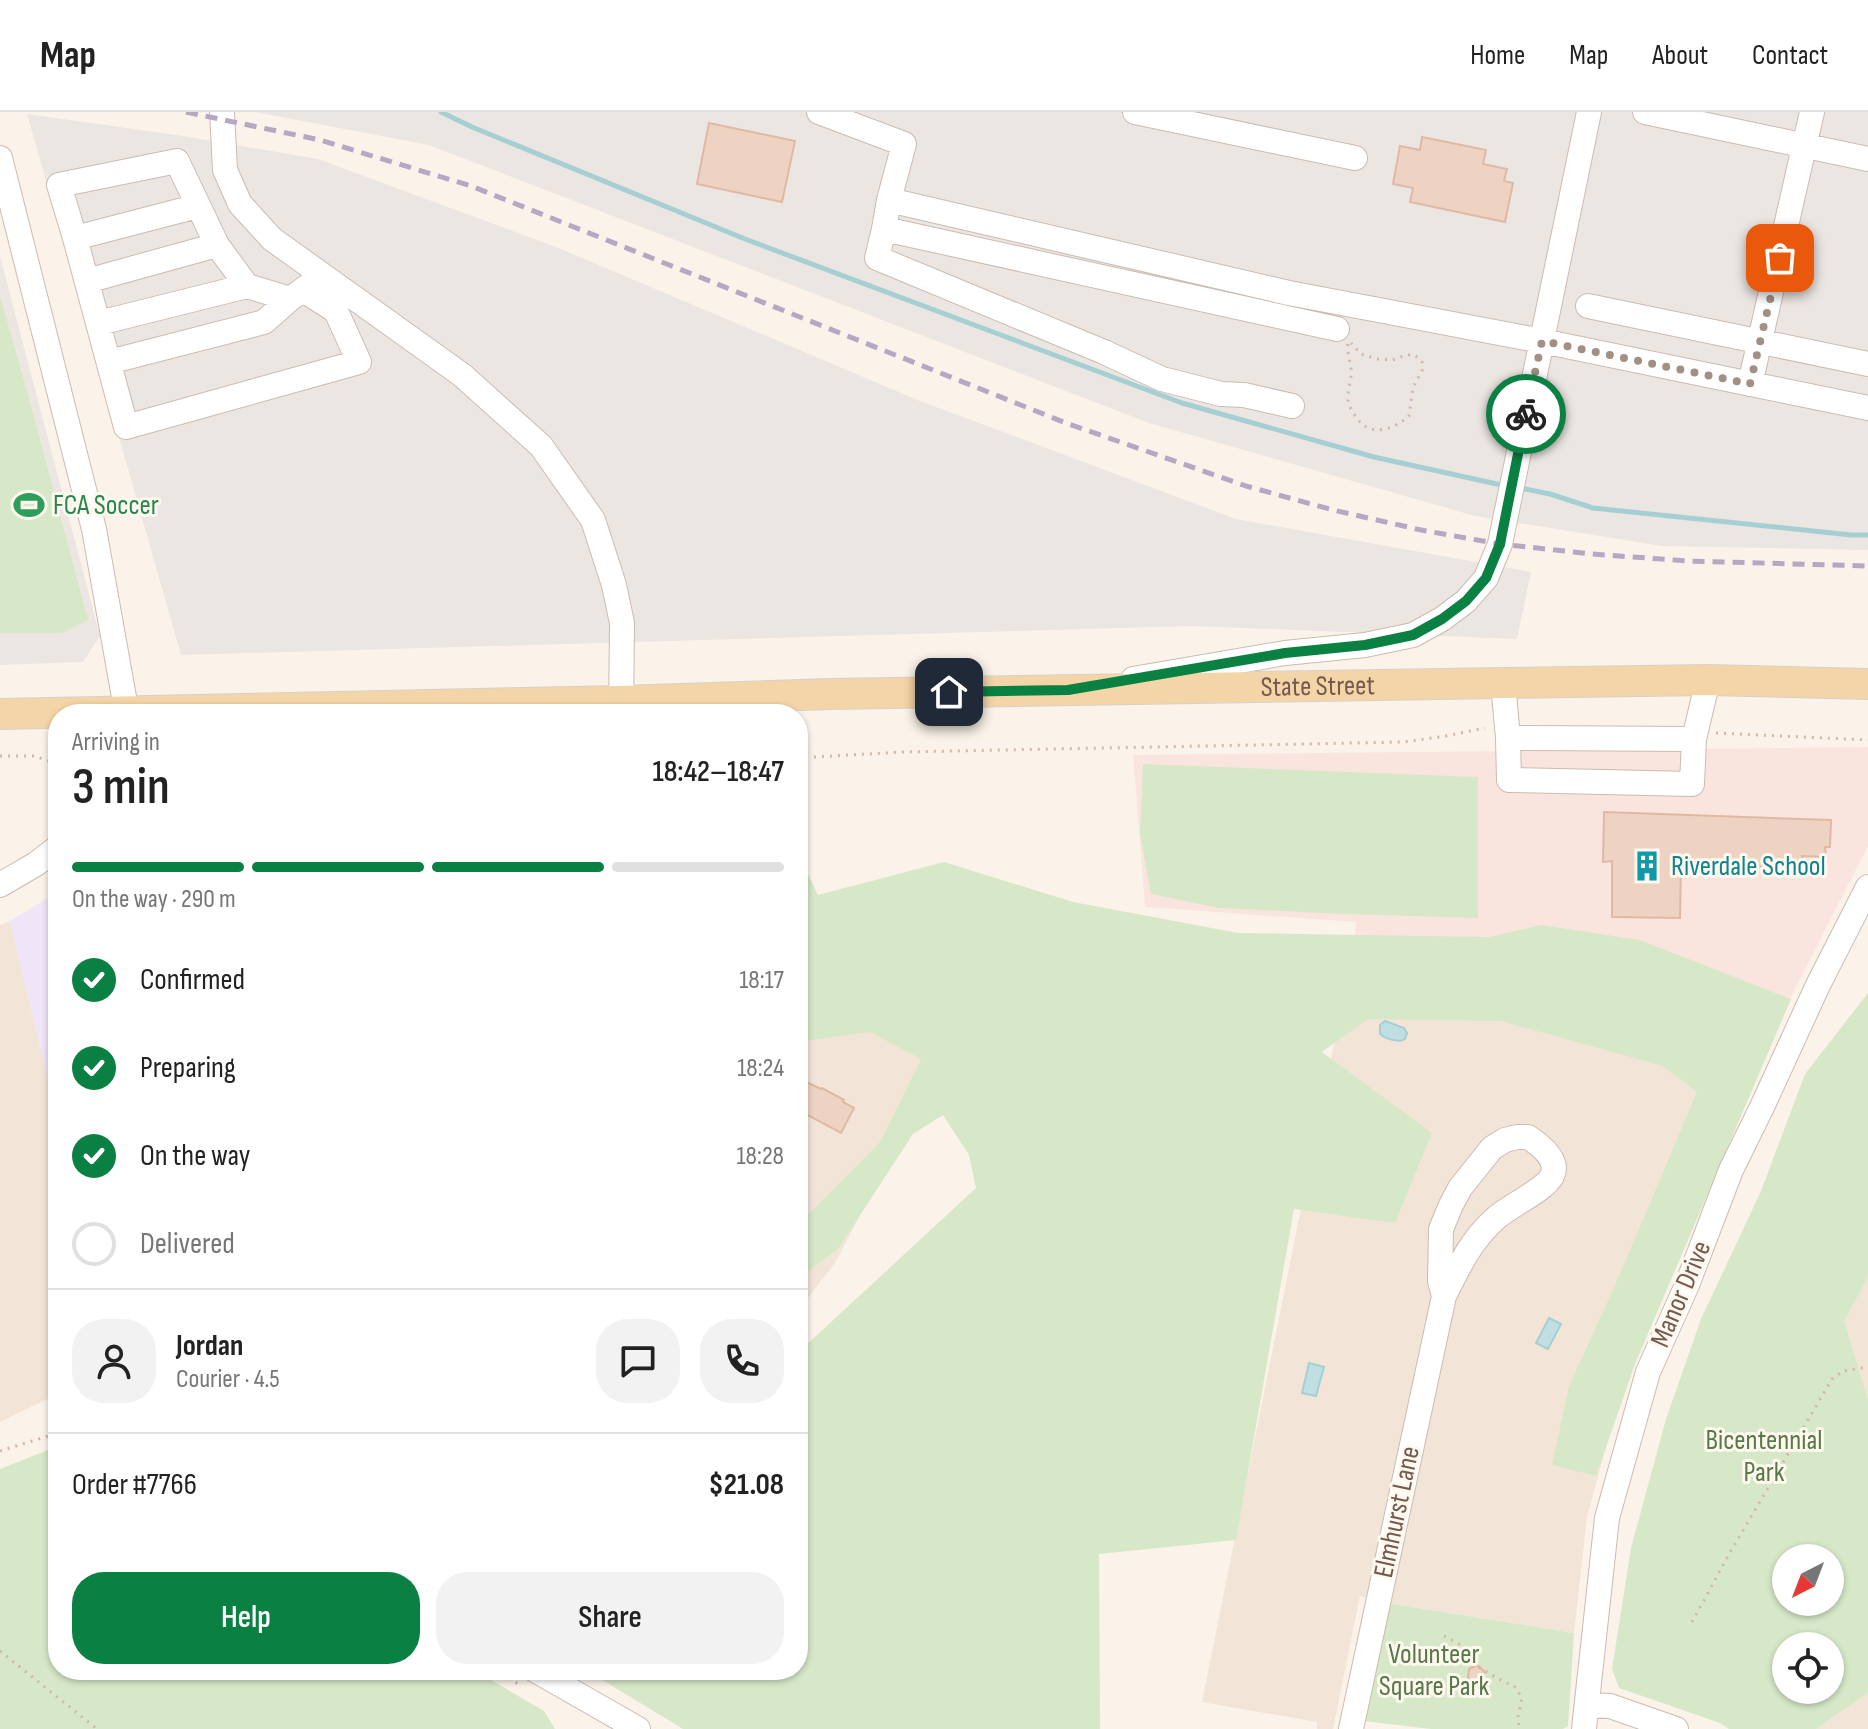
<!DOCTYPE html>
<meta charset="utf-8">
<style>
body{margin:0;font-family:"Sofia Sans Condensed",sans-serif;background:#f2f2f2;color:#222;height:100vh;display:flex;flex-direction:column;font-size:30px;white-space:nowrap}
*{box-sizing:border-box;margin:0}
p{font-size:26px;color:#767676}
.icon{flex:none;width:44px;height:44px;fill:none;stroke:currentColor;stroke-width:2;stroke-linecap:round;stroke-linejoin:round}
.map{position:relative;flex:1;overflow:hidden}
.panel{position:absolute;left:48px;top:592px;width:760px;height:976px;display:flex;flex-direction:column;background:#fff;border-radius:32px;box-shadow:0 2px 6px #0004}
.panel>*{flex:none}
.needle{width:52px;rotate:222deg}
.fabs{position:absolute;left:1772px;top:1432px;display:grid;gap:16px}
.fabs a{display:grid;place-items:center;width:72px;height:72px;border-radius:50%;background:#fff;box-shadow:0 2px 6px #0004;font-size:40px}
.pin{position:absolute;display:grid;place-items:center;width:68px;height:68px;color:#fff;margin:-34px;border-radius:16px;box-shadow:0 4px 12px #0006}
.courier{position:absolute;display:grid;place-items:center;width:80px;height:80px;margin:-40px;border:6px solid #0b8043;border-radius:50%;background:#fff;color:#222;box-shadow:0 2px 10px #0007}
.summary em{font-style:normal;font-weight:600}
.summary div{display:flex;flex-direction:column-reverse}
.summary{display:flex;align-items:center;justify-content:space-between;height:136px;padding:0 24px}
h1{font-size:52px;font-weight:600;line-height:60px}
.bar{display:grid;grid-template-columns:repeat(4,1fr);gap:12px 8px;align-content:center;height:96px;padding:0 24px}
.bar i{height:10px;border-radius:6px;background:#e0e0e0}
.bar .active{background:#0b8043}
.bar p{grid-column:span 4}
.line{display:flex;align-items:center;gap:20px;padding:0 24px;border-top:2px solid #e0e0e0}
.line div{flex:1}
.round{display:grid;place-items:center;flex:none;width:84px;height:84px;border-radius:32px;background:#f2f2f2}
ol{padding:0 24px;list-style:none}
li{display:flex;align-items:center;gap:24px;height:88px}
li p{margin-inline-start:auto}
li .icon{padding:8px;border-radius:50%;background:#0b8043;color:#fff;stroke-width:4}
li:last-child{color:#767676}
li i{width:44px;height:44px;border:4px solid #e0e0e0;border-radius:50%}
.action{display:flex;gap:16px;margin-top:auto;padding:16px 24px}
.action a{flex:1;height:92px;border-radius:32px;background:#0b8043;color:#fff;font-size:32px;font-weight:600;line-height:92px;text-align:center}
.action a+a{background:#f2f2f2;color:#222}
header{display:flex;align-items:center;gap:48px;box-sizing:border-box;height:112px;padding:0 40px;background:#fff;border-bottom:2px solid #e0e0e0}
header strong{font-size:38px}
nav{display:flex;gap:44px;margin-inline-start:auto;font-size:28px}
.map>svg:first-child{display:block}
</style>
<header>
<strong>Map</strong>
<nav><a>Home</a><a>Map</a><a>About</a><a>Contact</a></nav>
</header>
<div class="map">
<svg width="1868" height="1617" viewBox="0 0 1868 1617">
<rect width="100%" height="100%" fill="#fbf3e9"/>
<path fill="#f2e5d8" d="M10,809l48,200v273l-58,28v-497z
M922,816v170l-87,165 -37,48v-340z
M1354,832l390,145 -117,279 -40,149 -13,116 -188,-30 -26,-7 -27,133h-16v-7l-115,-20z
M1868,1041v246l-46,-148z
M1868,1581v36h-52z"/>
<path fill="#fae5de" d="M1868,635v99l-124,243 -390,-145 2,-22 -211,-15 -12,-152z"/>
<path fill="#ece6e2" d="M255,0h1613v438l-206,-4 -187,-30 -326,-93 -720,-278z
M27,2l156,22 135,23 243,90 359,152 316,118 295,53 -14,67 -324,-13 -1012,29z
M0,144l100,380 -17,26 -83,3z"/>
<path fill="#f0e5f8" d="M58,780v229l-48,-200z"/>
<path fill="#d6e8c8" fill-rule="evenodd" d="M0,184l27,95 61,229 -26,13h-62z
M1143,652l335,13v141l-133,-4 -126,-6 -68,-14 -11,-60z
M798,741l20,42 126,-33 129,40 165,31 251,4 52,-12 99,15 151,59 -156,365 -39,112 -44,-11 17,-79 47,-103 81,-191 -34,-26 -162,-45 -133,-2 -46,33 110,81 -37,90 -101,-14 -58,331 -137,14 1,175h-417l-97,-59h212v-314l5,-8 173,-160 -7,-33 -26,-40 -30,19 -75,115 -40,30v-54l82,-83 41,-83 -51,-27 -66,9 -6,5z
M1868,881v284l-24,44 24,78v294l-52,36h-87l-9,-6 -101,-35 -7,-19 19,-121 35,-129 35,-100 60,-128 44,-117zM1786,1446h44v44h-44zM1786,1534h44v44h-44z
M58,1334v224h416l70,41 11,18h-555v-260z
M1386,1491l188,30 -6,93 -5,3h-132l-67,-8z"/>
<path fill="#bfdfe3" stroke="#a6cfd4" stroke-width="2" d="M1385,909l19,7 3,5 -2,6c-6,4 -19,0 -25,-5v-9z
M1549,1206l12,6 -13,25 -12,-6z
M1309,1251l15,4 -8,29 -14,-3z"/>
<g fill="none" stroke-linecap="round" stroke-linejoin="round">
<path stroke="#a6cfd4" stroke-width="5" d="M441,0l31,15 273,112 437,164 192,54 132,29
M1520,376l30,6 43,14 258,27h17"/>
</g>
<path fill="#eed3c3" stroke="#e0b9a4" stroke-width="2" d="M709,11l86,18 -13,61 -85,-18z
M1422,25l64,13 -3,14 24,5 -3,12 9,2 -8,39 -95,-20 3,-14 -20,-4 7,-38 20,4z
M1604,700l227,8 -1,27h-5l1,10 -24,-1v5l-33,-1 -1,7 -87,-2 -1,53 -68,-1v-56l-9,1z
M798,966l23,11 1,-1 22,12 -1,2 11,6 -13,25 -43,-23z
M1477,1553l7,6v9l-9,3 -7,-5 1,-9z"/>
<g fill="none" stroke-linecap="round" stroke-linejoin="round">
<g stroke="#ccbbb0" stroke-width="26">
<path id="minor" d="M222,0l3,58 15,34 32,35 190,136 79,71 52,74 21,65 8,38 -1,91
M819,0l85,32 -15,56 -5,29 453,100
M1135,0l220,46
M1645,0l223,47
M0,46l94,371 33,185
M889,88l400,93 253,48 326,67
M884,117l-7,29 227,94 58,27 59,15 23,1 48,11
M75,126l123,-32
M87,169l130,-36
M303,178l33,21 23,51 -233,65 -51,-189 -16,-53 118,-24 40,84 30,41 43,13 32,-23
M1588,194l280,58
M99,211l148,-37
M109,250l155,-40 26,-23
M1750,272l62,-272
M1133,567l152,-26 80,-8 48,-10 29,-16 24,-18 20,-23 14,-34 89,-432
M1503,571l5,55 186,1 14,-59
M1508,626l1,42 183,4 2,-45
M0,773l36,-21 22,-17
M1517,1025h11c12,8 32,23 24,39 -7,14 -43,30 -56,42 -25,22 -37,48 -52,78l-4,-15 1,-52 10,-24 9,-17 32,-40 13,-8z
M535,1558l103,59
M1587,1593l23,1 66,23
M1351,1617l93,-433
M1584,1617l23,-211 41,-146 39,-87 44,-115 31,-63 56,-122 50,-98"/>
</g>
<g stroke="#d8d1cd" stroke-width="32">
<g id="major">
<path id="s1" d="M0,602l620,-13 210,-7 673,-11 205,-3 160,4"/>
</g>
</g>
<path stroke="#d4b6a5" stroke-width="3" stroke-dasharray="2 6" stroke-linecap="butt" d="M1348,232c-1,9 2,16 3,25 1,11 -4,21 -3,31 1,7 5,12 8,17 14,21 37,13 53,-1l4,-29 9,-16v-9l-7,-7h-9l-13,5 -16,-1 -16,-5 -10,-11
M1716,621l152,7
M0,644h34l24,8
M798,646l104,-6 502,-10 42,-6 39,-8
M0,1339l58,-18
M1692,1510l36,-66 104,-177 11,-8 25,-4
M1444,1524l15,8 14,20 24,14 18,9 7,11 -4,19 1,12
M0,1539l97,78
M495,1558l25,15"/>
<use href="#minor" stroke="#fff" stroke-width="24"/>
<use href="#major" stroke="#f4d5a7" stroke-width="30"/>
<path stroke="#b6a7c5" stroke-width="5" stroke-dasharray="12 8" stroke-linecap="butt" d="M186,0l134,28 151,46 595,237 180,63 87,24 88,20 79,14 92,10 96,7 180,5"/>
</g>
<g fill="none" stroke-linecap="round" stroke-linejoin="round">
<path stroke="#a39084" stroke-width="8" stroke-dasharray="0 14.4" d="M1526,302l16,-73 208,43 30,-126"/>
<path stroke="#0b8043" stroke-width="10" d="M949,580l119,-2 217,-37 80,-8 48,-10 29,-16 24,-18 20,-23 14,-34 26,-130"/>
</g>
<defs>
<g id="stadium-bare" transform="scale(2.4)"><path d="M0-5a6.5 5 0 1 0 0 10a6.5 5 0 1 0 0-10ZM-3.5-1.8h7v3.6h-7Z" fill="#2e9e5b" stroke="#fef8ef" stroke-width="2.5" paint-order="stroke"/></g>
<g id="building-bare" transform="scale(2.4)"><path d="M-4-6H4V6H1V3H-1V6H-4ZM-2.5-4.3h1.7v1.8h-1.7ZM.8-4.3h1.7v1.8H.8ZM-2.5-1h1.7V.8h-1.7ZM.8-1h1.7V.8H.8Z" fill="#0f9aa8" stroke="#fef8ef" stroke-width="2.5" paint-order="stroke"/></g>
</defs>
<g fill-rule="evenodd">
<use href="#stadium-bare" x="29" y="393"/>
<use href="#building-bare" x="1647" y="754"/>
</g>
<g text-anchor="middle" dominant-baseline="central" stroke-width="6" stroke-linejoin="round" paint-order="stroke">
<g font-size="28" fill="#27864d" stroke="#fef8ef" text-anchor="start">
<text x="53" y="393">FCA Soccer</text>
</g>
<g font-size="28" fill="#745a4e" stroke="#fef8ef">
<text stroke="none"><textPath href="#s1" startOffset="1318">State Street</textPath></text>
<text transform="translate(1681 1182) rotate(-67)">Manor Drive</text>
<text transform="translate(1397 1400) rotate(-78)">Elmhurst Lane</text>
</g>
<g font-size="28" fill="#0d838f" stroke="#fef8ef" text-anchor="start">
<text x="1671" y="754">Riverdale School</text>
</g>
<g font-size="28" fill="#577847" stroke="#fef8ef">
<text x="1764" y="1328">Bicentennial<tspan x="1764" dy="32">Park</tspan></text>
<text x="1434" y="1542">Volunteer<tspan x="1434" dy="32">Square Park</tspan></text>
</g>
</g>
</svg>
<div class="fabs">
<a><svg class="needle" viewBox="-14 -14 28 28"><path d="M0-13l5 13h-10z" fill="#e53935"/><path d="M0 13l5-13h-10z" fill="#767676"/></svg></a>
<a><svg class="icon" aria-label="locate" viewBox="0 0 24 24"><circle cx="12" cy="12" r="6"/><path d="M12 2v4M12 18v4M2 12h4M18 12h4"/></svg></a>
</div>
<div class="pin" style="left:1780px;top:146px;background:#ea580c"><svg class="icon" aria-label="bag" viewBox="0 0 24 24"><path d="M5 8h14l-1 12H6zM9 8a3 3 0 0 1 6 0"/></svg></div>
<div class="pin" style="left:949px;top:580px;background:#1f2937"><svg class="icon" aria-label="home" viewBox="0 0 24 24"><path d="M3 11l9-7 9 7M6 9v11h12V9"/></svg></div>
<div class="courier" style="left:1526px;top:302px"><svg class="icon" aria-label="bike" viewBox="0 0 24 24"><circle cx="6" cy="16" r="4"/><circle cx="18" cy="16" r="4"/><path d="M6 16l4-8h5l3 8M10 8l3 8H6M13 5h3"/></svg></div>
<section class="panel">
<div class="summary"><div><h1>3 min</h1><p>Arriving in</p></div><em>18:42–18:47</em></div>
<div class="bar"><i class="active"></i><i class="active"></i><i class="active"></i><i></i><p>On the way · 290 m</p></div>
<ol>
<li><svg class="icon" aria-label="check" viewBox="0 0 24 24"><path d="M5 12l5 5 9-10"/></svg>Confirmed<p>18:17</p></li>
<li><svg class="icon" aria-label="check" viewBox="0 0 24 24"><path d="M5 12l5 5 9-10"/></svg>Preparing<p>18:24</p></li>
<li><svg class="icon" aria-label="check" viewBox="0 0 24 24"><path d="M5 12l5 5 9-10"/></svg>On the way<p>18:28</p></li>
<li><i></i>Delivered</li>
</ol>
<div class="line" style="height:144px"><a class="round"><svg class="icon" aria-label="person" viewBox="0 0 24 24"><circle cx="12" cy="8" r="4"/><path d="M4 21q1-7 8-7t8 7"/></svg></a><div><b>Jordan</b><p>Courier · 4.5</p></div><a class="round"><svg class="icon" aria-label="chat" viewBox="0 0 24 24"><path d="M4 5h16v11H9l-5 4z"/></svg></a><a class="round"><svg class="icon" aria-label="phone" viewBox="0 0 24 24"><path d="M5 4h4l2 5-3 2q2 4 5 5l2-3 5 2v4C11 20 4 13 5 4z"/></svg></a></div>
<div class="line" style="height:104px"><div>Order #7766</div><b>$21.08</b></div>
<div class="action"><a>Help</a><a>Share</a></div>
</section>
</div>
